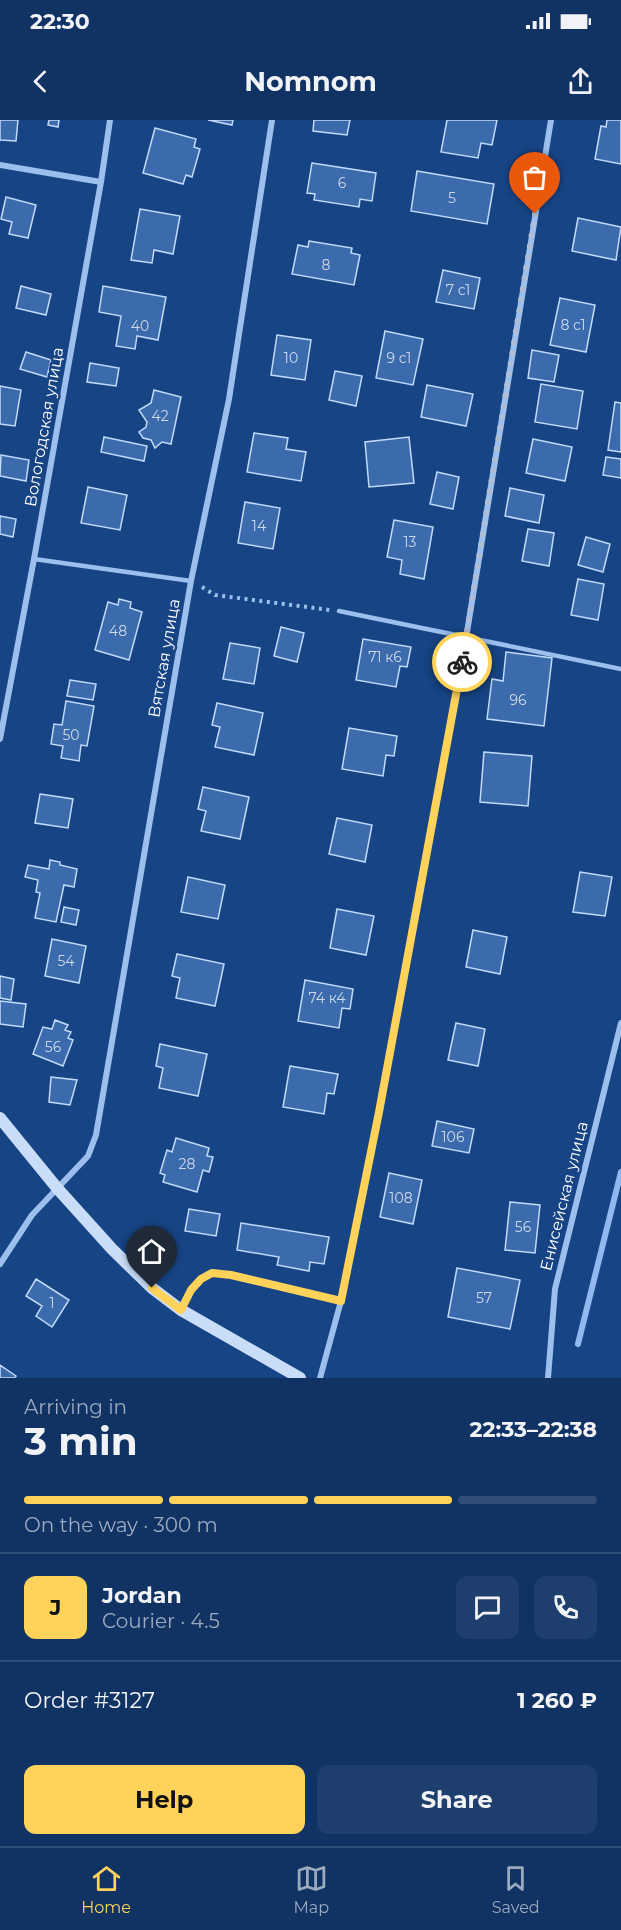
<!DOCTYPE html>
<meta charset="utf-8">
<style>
body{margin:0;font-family:Montserrat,sans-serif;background:#1e3f6d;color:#f1f3f6;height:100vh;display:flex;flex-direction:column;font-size:22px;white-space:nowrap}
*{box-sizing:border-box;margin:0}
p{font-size:20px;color:#9caabf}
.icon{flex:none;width:33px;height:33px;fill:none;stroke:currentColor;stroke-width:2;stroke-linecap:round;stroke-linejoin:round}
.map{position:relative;height:1258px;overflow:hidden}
.panel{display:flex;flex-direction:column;background:#113364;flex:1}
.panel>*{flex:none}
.pin{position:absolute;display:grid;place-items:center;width:51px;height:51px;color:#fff;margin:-62px -26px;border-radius:50% 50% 50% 0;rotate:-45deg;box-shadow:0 0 6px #0007}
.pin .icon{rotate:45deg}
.courier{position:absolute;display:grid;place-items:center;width:60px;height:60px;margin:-30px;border:4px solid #ffd359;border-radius:50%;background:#fff;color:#222;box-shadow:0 2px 8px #0007}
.summary em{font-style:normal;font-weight:700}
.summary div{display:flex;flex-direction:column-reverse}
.summary{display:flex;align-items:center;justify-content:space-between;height:102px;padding:0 24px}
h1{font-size:39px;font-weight:700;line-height:45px}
.bar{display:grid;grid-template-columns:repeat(4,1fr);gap:9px 6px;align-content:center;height:72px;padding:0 24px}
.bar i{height:8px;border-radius:4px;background:#304e78}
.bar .current{background:#ffd359}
.bar p{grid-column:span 4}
.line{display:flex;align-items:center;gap:15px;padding:0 24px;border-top:2px solid #304e78}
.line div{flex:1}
.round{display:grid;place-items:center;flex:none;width:63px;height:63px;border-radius:12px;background:#1e3f6d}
.action{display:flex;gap:12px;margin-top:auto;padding:12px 24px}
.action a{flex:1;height:69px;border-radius:12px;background:#ffd359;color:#111;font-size:24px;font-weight:700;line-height:69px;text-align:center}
.action a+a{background:#1e3f6d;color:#f1f3f6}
.status{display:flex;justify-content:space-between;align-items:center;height:42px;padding:0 30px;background:#113364;direction:ltr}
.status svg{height:16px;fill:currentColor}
header{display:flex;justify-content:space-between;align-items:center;height:78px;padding:0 24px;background:#113364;font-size:27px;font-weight:700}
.tabs{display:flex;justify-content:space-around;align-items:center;height:84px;border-top:2px solid #304e78;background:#113364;font-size:16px;color:#9caabf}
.tabs a{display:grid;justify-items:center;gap:3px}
.tabs .current{color:#ffd359}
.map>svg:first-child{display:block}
</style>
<div class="status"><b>22:30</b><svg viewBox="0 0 49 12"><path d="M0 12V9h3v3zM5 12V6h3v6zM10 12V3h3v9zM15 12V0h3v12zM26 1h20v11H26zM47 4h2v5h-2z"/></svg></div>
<header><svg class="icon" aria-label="back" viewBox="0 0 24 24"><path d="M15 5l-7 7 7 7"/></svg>Nomnom<svg class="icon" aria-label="share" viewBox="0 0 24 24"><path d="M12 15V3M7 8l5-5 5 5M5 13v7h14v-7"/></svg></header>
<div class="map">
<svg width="621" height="1258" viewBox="0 0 621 1258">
<rect width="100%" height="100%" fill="#174485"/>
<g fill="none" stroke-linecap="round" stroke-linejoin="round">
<path stroke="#8fb9f0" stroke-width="6" d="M578,1224l43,-172"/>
</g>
<path fill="#3b6bad" stroke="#c2dafa" stroke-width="1.5" d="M0,0h18l-2,21 -16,-1z
M49,0h10l-1,7 -10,-2z
M208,0h25l-1,5z
M314,0h36l-3,15 -34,-4z
M447,0h50l-5,25 -11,-2 -3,15 -37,-6z
M607,0h14v44l-26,-5 6,-33 5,1z
M155,8l41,11 -2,8 6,2 -8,28 -6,-2 -3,9 -40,-11z
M312,43l64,10 -4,28 -12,-2 -1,8 -45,-7 1,-6 -8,-1z
M417,51l77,13 -7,40 -76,-13z
M6,77l30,8 -8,33 -19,-4 3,-12 -11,-3z
M140,89l40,7 -7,38 -19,-4 -2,13 -21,-3z
M578,98l43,9 -5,33 -44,-9z
M309,121l43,7 -1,5 9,2 -6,30 -62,-11 6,-29 10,2z
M443,150l37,8 -6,31 -38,-7z
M21,166l30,8 -5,21 -30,-7z
M103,166l63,11 -8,43 -21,-4 -2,13 -19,-3 5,-30 -22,-4z
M560,178l35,7 -9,47 -36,-7z
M385,211l38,8 -10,46 -37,-7z
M277,215l34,5 -6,40 -34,-5z
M532,230l27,5 -5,27 -26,-4z
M26,232l25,8 -4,17 -27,-8z
M90,243l29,5 -3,18 -29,-4z
M335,251l27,5 -6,30 -27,-6z
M541,264l42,7 -6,38 -42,-7z
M427,265l46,9 -7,32 -45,-9z
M0,266l21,4 -6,36 -15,-2z
M154,270l27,7 -10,47 -9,-2 -7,6 -4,-8 -8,-2 -4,-6 7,-5 1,-5 -8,-12 12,-7z
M615,282l6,1v49l-13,-2z
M254,313l34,5 -2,11 20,3 -5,29 -54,-9z
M104,317l43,9 -3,15 -43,-9z
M409,317l5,46 -45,4 -4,-45z
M533,319l39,8 -7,34 -39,-8z
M1,335l28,5 -3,21 -26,-5z
M606,337l15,2v19l-18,-3z
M437,352l22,5 -6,32 -23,-5z
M88,367l39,8 -7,35 -39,-7z
M510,368l34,7 -5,28 -34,-7z
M245,382l35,6 -7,41 -35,-6z
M0,396l16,3 -3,18 -13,-3z
M394,400l39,7 -9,52 -24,-5 2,-14 -15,-3z
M528,409l26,4 -5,33 -27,-5z
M586,417l24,7 -7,28 -25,-7z
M578,459l26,5 -6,36 -27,-5z
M119,479l12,3 -1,6 12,4 -13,48 -34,-10 13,-48 10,3z
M281,507l23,6 -7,29 -23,-6z
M363,519l48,8 -4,20 -7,-1 -4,21 -40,-7z
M230,523l30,5 -6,36 -31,-5z
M506,532l46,6 -8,68 -57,-7 5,-40 11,2z
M70,560l26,4 -3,16 -26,-4z
M66,581l28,5 -7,40 -6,-1 -2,16 -18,-3 2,-12 -12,-2 3,-20 8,1z
M217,583l46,10 -9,42 -39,-8 5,-20 -8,-2z
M349,608l48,8 -3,20 -8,-1 -3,21 -41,-7z
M484,632l48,4 -4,50 -48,-4z
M203,667l46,10 -9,42 -39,-8 5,-20 -8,-2z
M40,674l33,5 -5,29 -33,-5z
M337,698l35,7 -7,37 -36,-8z
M50,740l10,2v3l17,4 -3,18 -10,-2 -8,37 -21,-4 5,-25 -4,-1 2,-12 -13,-3 3,-12 21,4z
M580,752l32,5 -7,39 -32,-4z
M188,757l37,8 -7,34 -37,-7z
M64,787l15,3 -3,15 -15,-3z
M337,789l37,7 -8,39 -36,-7z
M473,810l34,7 -7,37 -34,-7z
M52,819l34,7 -7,37 -34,-7z
M177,834l47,10 -9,42 -39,-8 4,-20 -8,-2z
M0,856l14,3 -3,21 -11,-2z
M305,860l48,9 -3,20 -8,-1 -3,20 -41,-7z
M0,881l26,3 -3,23 -23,-3z
M55,900l13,5 -3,5 6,2 -3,6 5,2 -10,26 -30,-12 10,-27 9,2z
M456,903l29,6 -7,37 -30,-6z
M160,924l47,10 -9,42 -39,-8 4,-20 -7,-2z
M290,946l48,8 -4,20 -7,-1 -3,21 -41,-7z
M51,957l26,3 -7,25 -21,-3z
M437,1001l37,8 -5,24 -37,-7z
M176,1018l33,10 -2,8 6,1 -4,15 -6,-2 -6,22 -34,-10 2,-7 -5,-2 7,-23 5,2z
M389,1053l33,7 -9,44 -33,-7z
M510,1082l30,3 -5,48 -30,-3z
M189,1089l31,5 -4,22 -31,-5z
M241,1103l88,14 -5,27 -14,-2 -1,9 -32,-6 2,-8 -42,-7z
M457,1148l63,12 -10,49 -62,-12z
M36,1159l33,21 -17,27 -16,-11 6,-10 -16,-10z
M0,1245l16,11 -2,2h-14z"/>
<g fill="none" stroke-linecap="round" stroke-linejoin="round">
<path stroke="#9cbfed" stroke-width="4" stroke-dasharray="3 4.5" stroke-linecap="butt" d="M202,467l13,8 115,15"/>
<path stroke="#9cbfed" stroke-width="4.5" d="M34,439l157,22
M339,491l282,58
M182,1188l9,-18 10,-11 11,-6 19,2 110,26"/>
<path stroke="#9cbfed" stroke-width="6" d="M0,45l101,17
M0,619l34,-180 67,-377 9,-62
M0,1144l32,-49 56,-59 8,-21 95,-554 38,-182 43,-279
M320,1258l21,-77 38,-190 87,-473 85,-518
M548,1258l7,-89 66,-266"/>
<path stroke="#c9ddf9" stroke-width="12" d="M0,998l57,70 55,61 40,39 29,22 119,68"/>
</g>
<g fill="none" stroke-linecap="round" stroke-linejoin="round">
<path stroke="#aebed4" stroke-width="6" stroke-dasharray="0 10.8" d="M462,542l73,-448"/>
<path stroke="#ffd359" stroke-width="8" d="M152,1168l29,22 10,-20 10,-11 11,-6 19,2 110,26 38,-189 83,-450"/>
</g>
<g text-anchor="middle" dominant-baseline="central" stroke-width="5" stroke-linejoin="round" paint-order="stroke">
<g font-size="14" fill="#cedaea">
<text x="342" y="63">6</text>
<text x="452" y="78">5</text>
<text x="326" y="145">8</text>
<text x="458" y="170">7 с1</text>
<text x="573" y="205">8 с1</text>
<text x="140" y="206">40</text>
<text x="291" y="238">10</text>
<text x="399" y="238">9 с1</text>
<text x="160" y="296">42</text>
<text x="259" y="406">14</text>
<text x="410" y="422">13</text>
<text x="118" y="511">48</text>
<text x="385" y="537">71 к6</text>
<text x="518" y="580">96</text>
<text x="71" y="615">50</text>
<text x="66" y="841">54</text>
<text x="327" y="878">74 к4</text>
<text x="53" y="927">56</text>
<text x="453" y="1017">106</text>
<text x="187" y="1044">28</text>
<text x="401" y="1078">108</text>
<text x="523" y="1107">56</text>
<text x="484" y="1178">57</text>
<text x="52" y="1183">1</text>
</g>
<g font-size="16" fill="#fff" stroke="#174485">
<text transform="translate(44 307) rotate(-80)">Вологодская улица</text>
<text transform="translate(164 538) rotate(-80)">Вятская улица</text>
<text transform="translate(564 1076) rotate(-76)">Енисейская улица</text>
</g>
</g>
</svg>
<div class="pin" style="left:535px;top:94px;background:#ea580c"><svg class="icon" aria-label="bag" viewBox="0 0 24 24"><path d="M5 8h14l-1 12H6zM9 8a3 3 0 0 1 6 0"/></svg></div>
<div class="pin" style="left:152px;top:1168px;background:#1f2937"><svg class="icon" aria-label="home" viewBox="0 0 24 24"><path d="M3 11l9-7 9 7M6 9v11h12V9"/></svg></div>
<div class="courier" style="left:462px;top:542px"><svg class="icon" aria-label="bike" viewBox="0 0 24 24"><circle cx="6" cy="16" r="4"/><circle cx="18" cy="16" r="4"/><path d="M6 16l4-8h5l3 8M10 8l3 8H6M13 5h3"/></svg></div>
</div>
<section class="panel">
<div class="summary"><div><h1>3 min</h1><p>Arriving in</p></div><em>22:33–22:38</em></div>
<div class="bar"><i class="current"></i><i class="current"></i><i class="current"></i><i></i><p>On the way · 300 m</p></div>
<div class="line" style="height:108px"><b class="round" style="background:#ffd359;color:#111">J</b><div><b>Jordan</b><p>Courier · 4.5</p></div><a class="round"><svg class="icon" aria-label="chat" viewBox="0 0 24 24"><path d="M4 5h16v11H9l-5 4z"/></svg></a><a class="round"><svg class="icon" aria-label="phone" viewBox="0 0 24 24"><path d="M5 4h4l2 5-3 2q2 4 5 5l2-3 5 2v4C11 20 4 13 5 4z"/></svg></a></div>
<div class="line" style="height:78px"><div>Order #3127</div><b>1 260 ₽</b></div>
<div class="action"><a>Help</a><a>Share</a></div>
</section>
<nav class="tabs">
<a class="current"><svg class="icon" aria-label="home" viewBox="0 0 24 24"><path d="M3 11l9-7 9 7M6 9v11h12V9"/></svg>Home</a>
<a><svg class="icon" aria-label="map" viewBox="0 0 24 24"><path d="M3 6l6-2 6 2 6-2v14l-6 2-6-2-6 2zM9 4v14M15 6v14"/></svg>Map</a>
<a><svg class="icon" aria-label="saved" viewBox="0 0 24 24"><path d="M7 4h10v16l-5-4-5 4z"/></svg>Saved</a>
</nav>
